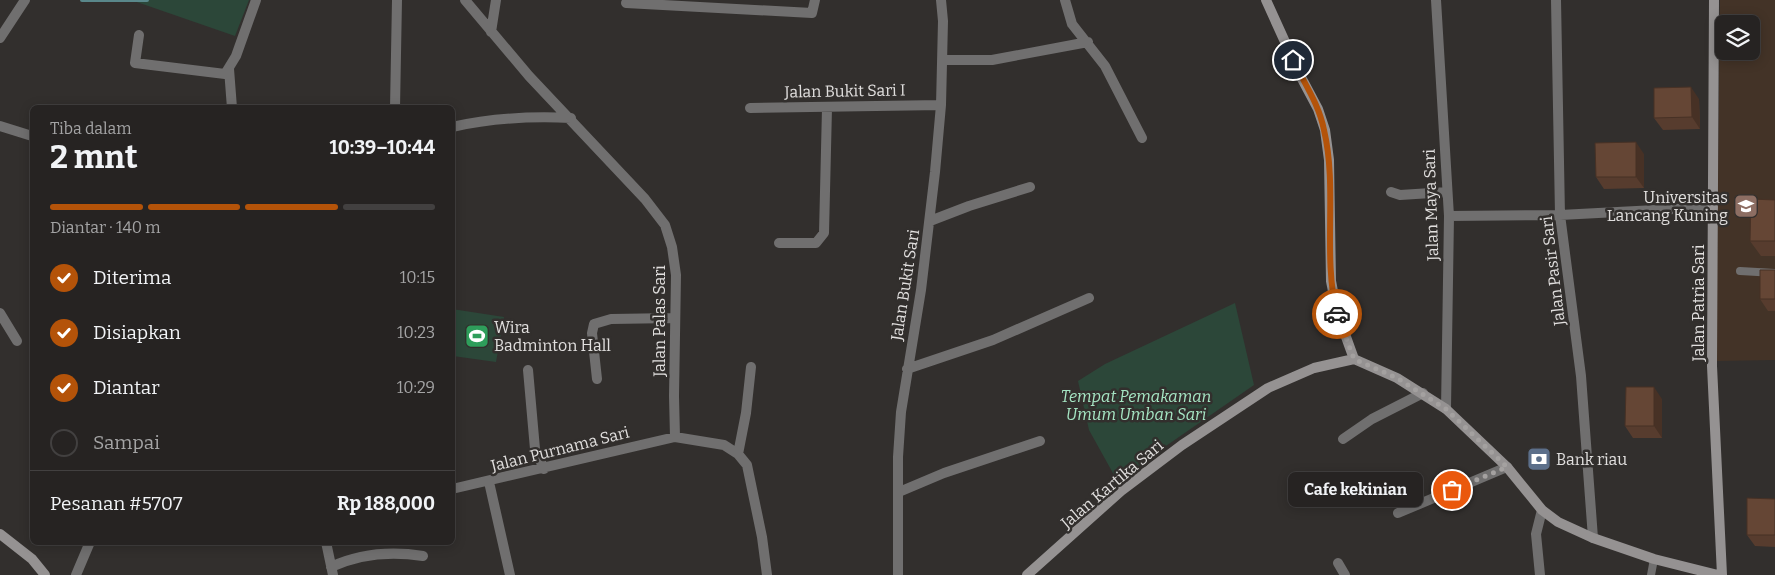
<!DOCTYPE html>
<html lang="id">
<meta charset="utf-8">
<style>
body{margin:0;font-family:Bitter,serif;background:#322f2f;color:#f1f3f6;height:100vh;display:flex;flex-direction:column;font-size:19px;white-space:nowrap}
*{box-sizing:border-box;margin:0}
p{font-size:16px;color:#a4a4a5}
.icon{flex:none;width:28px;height:28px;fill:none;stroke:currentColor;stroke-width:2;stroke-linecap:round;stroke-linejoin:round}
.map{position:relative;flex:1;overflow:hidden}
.side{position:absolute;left:30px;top:105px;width:425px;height:440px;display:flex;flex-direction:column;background:#262322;border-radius:8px;box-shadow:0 2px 12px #0003,0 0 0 1px #424040}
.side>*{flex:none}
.controls{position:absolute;left:1715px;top:15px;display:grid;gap:10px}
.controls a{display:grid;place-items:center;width:45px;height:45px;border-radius:8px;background:#262322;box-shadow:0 2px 12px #0003,0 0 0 1px #424040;font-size:25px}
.pin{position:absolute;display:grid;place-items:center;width:42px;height:42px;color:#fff;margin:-21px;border:2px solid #fff;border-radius:50%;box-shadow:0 1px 5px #0007}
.courier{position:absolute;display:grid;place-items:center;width:50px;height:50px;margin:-25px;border:4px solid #b45309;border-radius:50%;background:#fff;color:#222;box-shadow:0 1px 6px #0007}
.bubble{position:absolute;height:35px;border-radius:8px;background:#262322;box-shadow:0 2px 12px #0003,0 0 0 1px #424040;font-size:16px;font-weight:700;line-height:35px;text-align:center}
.summary em{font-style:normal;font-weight:700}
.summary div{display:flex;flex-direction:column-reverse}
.summary{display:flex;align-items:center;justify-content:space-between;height:85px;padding:0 20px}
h1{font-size:32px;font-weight:700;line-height:38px}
.bar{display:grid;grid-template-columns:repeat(4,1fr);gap:8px 5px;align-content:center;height:60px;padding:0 20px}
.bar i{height:6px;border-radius:4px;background:#424040}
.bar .current{background:#b45309}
.bar p{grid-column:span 4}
.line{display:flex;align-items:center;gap:12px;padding:0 20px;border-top:1px solid #424040}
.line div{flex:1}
ol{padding:0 20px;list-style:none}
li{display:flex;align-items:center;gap:15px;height:55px}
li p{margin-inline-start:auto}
li .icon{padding:5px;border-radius:50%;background:#b45309;color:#fff;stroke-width:4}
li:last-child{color:#a4a4a5}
li i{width:28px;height:28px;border:2px solid #424040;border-radius:50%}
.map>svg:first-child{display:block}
</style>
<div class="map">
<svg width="1775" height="575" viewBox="0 0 1775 575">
<rect width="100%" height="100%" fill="#322f2d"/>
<path fill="#433327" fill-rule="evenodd" d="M1720,0h55v360l-59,1zM1724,24h27v27h-27z"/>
<path fill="#2c4739" d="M131,0h118l-14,36z
M1235,303l19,82 -91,63 -44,36 -30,-54 -11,-49 27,-17z
M452,309l52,8 -8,45 -43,-6z"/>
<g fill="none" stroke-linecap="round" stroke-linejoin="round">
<path stroke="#59878a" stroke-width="4" d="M82,0h65"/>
<path stroke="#706f6f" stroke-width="8" d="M1740,271l35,2
M1651,575l3,-16"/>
<path stroke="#706f6f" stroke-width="10" d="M465,0l64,76 116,123 20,26 7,22 4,28 -2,121 1,41
M1065,0l7,24 33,42 37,72
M1436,0l13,216 -3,193
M1556,0l4,215 21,161 12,162
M626,3l186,10 3,-13
M491,32l5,-32
M139,35l-4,28 90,11 11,-18 20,-56
M0,38l25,-38
M942,60h50l96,-18
M229,69l3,39
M395,108l2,-108
M750,108l191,-3
M0,126l32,10
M452,127c40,-9 78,-11 119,-9
M1391,192l9,3 47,-3
M1449,216l111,-1 153,-8
M930,221l39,-15 61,-19
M779,243h37l8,-10 3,-125
M0,313l17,28
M907,369l86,-29 96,-42
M528,370l7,79 9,20
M597,379l-5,-46 2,-9 17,-5 63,-1
M1343,439l29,-20 51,-26
M738,454l8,-41 5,-46
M489,482l21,93
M452,489l223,-52 49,8 14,9 9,11 15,72 5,38
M899,492l45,-19 96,-32
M1398,513l109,-46
M326,542l7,33
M1338,563l7,12
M331,567c30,-14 60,-16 92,-11
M76,575l14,-33
M898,575v-118l3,-45 20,-122 14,-118 6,-67 2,-84 -2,-21
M1540,575l-4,-41 6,-24"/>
<path stroke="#959292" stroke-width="10" d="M1266,0l35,77 17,32 7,21 4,30 2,121 6,31 17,47 43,19 49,31 61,58 35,43 16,12 35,16 61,21 64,16
M1714,0l-2,366 10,209
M0,534l32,25 13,16
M1027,575l94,-84 61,-46 86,-57 46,-20 40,-9"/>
</g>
<path fill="#573c2e" d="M1699,99l1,30 -37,1 -9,-12z
M1644,154v34l-40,1 -8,-12z
M1775,200v56h-14l-11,-15z
M1775,270v41h-7l-8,-12z
M1662,399v39h-29l-8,-12z
M1775,499v48l-20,-1 -8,-11z"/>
<path fill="#473125" d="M1691,87l8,12 1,30 -8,-12z
M1636,142l8,12v34l-8,-11z
M1654,387l8,12v39l-8,-12z"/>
<path fill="#654635" stroke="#473125" d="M1691,87l1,30 -38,1v-30z
M1636,142v35h-40l-1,-34z
M1751,199l24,1v41h-25z
M1760,270h15v29h-15z
M1626,387h28v39h-29z
M1747,498l28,1v36h-28z"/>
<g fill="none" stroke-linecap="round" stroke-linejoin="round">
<path stroke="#a4a1a0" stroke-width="5" stroke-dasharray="0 9" d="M1337,314l17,45 43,19 49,31 61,58 -55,23"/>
<path stroke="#b45309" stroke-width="6" d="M1293,60c11,23 26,44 31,70 14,60 -2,124 13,184"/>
</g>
<defs>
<g id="university-square" transform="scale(1.25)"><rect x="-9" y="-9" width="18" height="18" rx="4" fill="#8d6e63" stroke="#322f2d"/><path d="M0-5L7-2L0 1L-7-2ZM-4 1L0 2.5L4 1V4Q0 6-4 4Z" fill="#fff"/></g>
<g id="stadium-square" transform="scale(1.25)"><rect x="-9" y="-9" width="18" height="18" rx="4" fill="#2e9e5b" stroke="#322f2d"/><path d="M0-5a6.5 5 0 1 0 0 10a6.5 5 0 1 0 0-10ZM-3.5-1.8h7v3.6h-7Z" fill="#fff"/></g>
<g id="bank-square" transform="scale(1.25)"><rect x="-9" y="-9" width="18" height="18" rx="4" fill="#5c6f8a" stroke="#322f2d"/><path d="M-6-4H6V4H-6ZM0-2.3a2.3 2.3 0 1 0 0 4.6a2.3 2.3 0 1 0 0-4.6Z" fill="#fff"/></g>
</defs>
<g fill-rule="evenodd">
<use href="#university-square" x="1746" y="206"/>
<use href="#stadium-square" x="477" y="336"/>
<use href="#bank-square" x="1539" y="459"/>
</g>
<g text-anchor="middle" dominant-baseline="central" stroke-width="5" stroke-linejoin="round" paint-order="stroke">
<g font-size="16" fill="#e1dfde" stroke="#322f2d">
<text transform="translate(845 91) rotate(-1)">Jalan Bukit Sari I</text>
<text transform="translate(1431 205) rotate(-92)">Jalan Maya Sari</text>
<text transform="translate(1553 271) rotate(-97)">Jalan Pasir Sari</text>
<text transform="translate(905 285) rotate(-81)">Jalan Bukit Sari</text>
<text transform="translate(1698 303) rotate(-90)">Jalan Patria Sari</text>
<text transform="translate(659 321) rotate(-90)">Jalan Palas Sari</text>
<text transform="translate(560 449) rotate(-14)">Jalan Purnama Sari</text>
<text transform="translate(1112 484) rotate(-40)">Jalan Kartika Sari</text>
</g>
<g font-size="16" fill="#e1dfde" stroke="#322f2d" text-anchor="start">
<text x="1728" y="197" text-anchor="end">Universitas<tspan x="1728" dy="18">Lancang Kuning</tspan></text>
<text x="494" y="327">Wira<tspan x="494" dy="18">Badminton Hall</tspan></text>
<text x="1556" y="459">Bank riau</text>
</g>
<g font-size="16" font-style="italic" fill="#a6e6c4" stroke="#322f2d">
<text x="1136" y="396">Tempat Pemakaman<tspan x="1136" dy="18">Umum Umban Sari</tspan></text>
</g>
</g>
</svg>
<div class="controls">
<a><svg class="icon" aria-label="layers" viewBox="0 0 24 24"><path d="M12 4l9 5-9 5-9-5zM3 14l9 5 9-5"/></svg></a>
</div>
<div class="pin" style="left:1452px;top:490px;background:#ea580c"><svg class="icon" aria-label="bag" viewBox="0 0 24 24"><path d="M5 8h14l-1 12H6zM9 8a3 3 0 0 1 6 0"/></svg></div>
<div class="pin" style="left:1293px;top:60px;background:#1f2937"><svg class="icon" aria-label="home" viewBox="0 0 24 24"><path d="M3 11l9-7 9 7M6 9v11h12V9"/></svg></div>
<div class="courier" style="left:1337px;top:314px"><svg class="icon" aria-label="car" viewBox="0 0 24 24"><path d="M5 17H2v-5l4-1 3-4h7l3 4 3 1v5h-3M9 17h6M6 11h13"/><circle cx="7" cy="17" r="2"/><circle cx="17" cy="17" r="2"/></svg></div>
<div class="bubble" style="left:1288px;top:472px;width:135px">Cafe kekinian</div>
<section class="side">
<div class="summary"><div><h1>2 mnt</h1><p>Tiba dalam</p></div><em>10:39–10:44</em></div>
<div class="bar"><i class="current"></i><i class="current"></i><i class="current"></i><i></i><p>Diantar · 140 m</p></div>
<ol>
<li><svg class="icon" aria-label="check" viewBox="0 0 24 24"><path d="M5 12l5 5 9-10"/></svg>Diterima<p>10:15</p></li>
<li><svg class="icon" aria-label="check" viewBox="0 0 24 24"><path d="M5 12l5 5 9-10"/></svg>Disiapkan<p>10:23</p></li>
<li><svg class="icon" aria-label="check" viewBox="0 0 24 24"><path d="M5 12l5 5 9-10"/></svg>Diantar<p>10:29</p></li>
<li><i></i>Sampai</li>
</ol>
<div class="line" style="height:65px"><div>Pesanan #5707</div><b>Rp 188,000</b></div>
</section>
</div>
